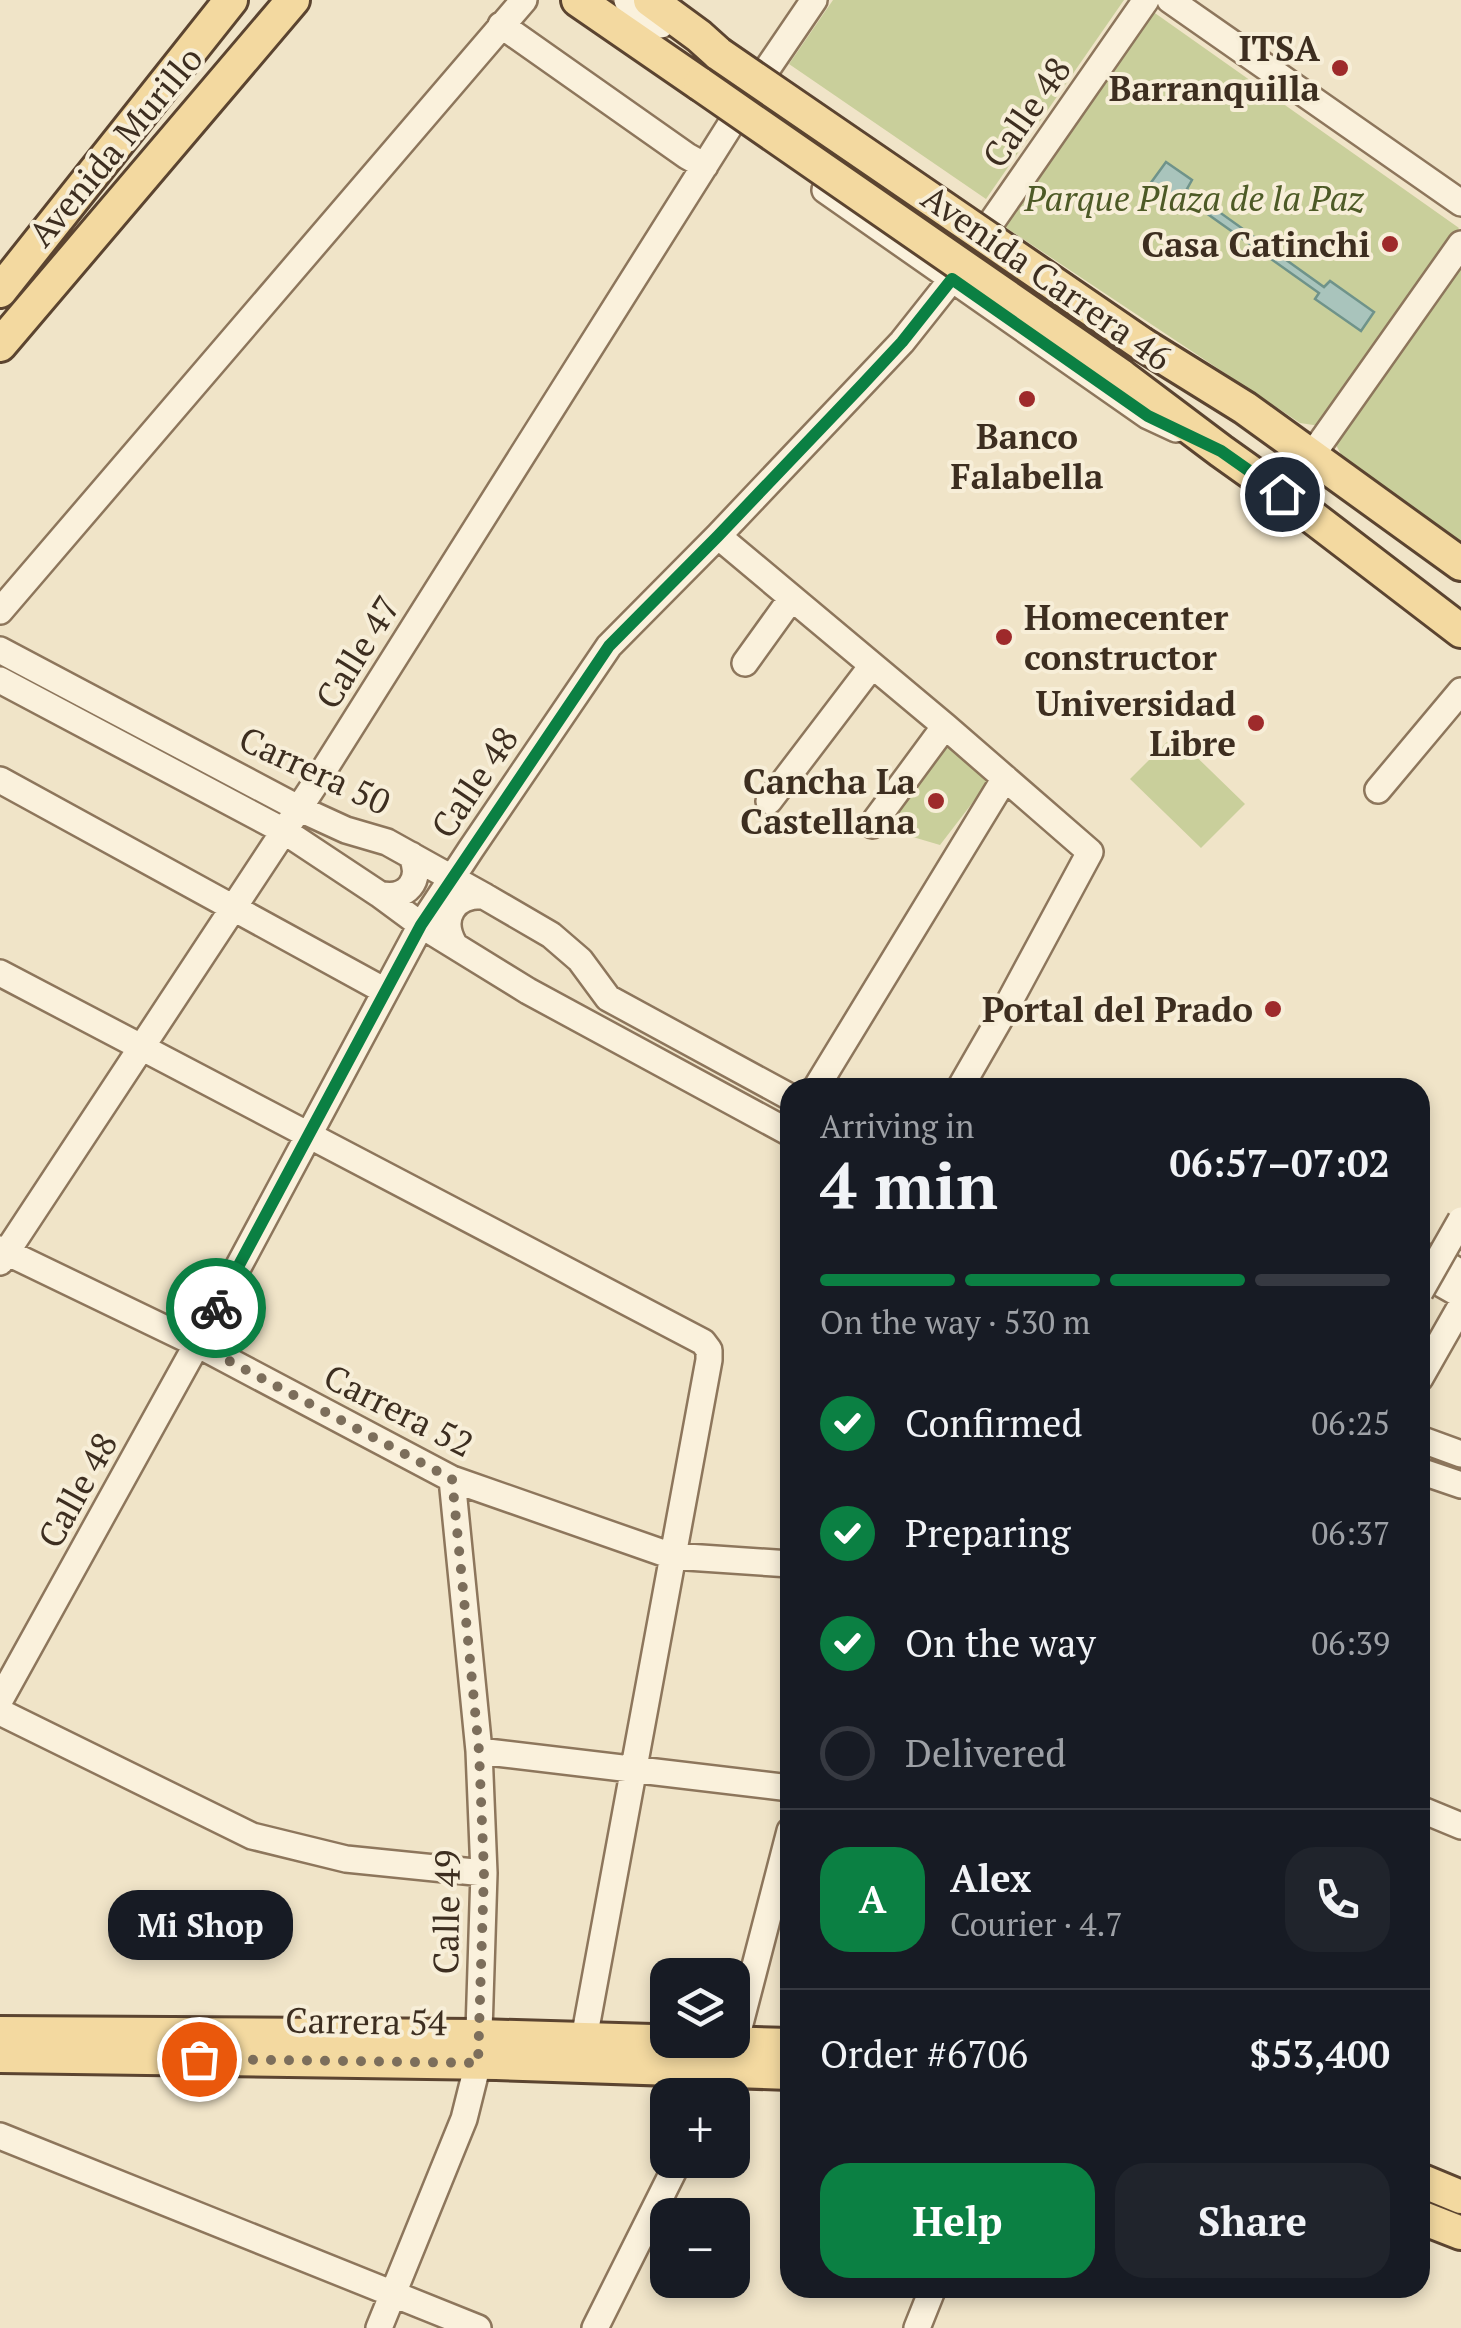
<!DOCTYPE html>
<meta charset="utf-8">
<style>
body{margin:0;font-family:"PT Serif",serif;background:#20242c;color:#f1f3f6;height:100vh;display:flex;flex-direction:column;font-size:38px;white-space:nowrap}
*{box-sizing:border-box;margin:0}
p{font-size:32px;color:#9ea1a6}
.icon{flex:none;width:55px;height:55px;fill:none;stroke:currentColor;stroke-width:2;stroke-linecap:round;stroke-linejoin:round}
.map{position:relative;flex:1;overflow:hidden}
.panel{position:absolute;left:780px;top:1078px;width:650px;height:1220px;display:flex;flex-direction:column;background:#171b24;border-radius:30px;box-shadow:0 5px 15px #0003}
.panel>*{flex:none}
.tools{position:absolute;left:650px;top:1958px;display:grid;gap:20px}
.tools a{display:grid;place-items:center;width:100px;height:100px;border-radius:20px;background:#171b24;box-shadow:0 5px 15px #0003;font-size:50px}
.pin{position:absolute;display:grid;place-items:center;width:85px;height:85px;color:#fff;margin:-42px;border:5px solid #fff;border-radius:50%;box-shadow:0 2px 10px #0007}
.courier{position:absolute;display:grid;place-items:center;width:100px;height:100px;margin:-50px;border:8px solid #0b8043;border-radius:50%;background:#fff;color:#222;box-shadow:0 2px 12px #0007}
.bubble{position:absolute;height:70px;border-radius:30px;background:#171b24;box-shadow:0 5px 15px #0003;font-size:32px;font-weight:700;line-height:70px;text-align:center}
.overview em{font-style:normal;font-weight:700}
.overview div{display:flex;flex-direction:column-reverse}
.overview{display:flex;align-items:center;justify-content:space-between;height:170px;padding:0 40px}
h1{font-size:65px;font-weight:700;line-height:75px}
.bar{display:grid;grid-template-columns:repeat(4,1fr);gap:15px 10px;align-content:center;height:120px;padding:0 40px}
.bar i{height:12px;border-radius:8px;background:#363941}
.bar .current{background:#0b8043}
.bar p{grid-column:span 4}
.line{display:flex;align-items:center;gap:25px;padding:0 40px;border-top:2px solid #363941}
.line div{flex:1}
.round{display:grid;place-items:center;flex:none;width:105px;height:105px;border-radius:30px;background:#20242c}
ol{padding:0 40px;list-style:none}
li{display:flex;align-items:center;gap:30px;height:110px}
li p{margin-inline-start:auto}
li .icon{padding:10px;border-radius:50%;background:#0b8043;color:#fff;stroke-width:4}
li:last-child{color:#9ea1a6}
li i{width:55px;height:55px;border:5px solid #363941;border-radius:50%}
.action{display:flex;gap:20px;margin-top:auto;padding:20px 40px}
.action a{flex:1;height:115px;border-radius:30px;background:#0b8043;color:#fff;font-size:40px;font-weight:700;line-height:115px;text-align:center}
.action a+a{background:#20242c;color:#f1f3f6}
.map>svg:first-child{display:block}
</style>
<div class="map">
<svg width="1461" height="2328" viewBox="0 0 1461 2328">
<rect width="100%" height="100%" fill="#f0e4c8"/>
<path fill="#c9cf9b" d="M833,0h291l-138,199 -197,-135z
M1152,11l307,217 -139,198 -20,-3 -295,-196z
M1461,256v296l-115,-88 -11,-21z
M948,735l45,41 -53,69 -61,-18z
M1174,735l71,69 -44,44 -71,-69z"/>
<path fill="#a9c4bc" stroke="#6f938a" stroke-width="2.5" d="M1166,162l26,18 -5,9 137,98 6,-6 44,31 -13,19 -46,-32 4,-6 -137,-97 -5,7 -27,-19z"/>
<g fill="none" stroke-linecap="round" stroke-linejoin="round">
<g stroke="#8d765c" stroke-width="30">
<path id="minor" d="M627,0l34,25
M1170,0l291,203
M501,25l186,131 18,10
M765,72l49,-72
M825,190l323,226 28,13
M1312,455l149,-211
M718,536l227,190 145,126 -84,156 -46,80
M0,611l524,-611
M0,650l298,158 48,22 41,12 97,54 67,39 29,25 28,38 182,99
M745,663l46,-64
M0,680l284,151 95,63 42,31 107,66 262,142
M0,780l385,211
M1378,790l83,-99
M769,801l102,-134
M872,825l73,-99
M379,894c27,7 45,-14 32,-39
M454,944c-15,-26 0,-50 30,-48
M0,973l703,369 6,8v10l-125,679
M816,1088l189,-310
M0,1249l197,95 255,135 220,77 118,8
M1434,1257l27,16
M0,1262l315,-478 416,-660
M1424,1274l37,21
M1420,1378l41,-72
M1420,1439l41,15
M1420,1471l41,14
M0,1700l197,-356 224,-419 50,-76 138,-203 109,-110 184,-194 50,-63 194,-279
M0,1712l252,124 94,23 138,14
M479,1751l311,37
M1420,1809l41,17
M711,2095l24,-52 55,-212
M0,2136l478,192
M379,2328l85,-209 14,-56 6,-190 -5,-122 -27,-272
M595,2328l84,-168
M917,2328l16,-40"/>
</g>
<g stroke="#5b4430" stroke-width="38">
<path id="major" d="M578,0l122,84
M650,0l49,36 20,18
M0,291l231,-291
M1142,344l103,64 216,156
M0,345l293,-345
M1120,375l101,76 73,52 167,128
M0,2033l479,3 311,9
M0,2056l496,7 294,10
M1420,2180l41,17
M1420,2217l41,16"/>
</g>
<use href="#minor" stroke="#faf1dc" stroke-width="25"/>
<use href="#major" stroke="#f3d9a0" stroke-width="32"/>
<g stroke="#8d765c" stroke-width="30" stroke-linecap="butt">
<path id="minor-bridge" d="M1420,1292l41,-72"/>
</g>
<g stroke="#5b4430" stroke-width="38" stroke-linecap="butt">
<path id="major-bridge" d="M719,54l423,290
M700,84l420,291"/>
</g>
<use href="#minor-bridge" stroke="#faf1dc" stroke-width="25"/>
<use href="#major-bridge" stroke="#f3d9a0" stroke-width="32"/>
</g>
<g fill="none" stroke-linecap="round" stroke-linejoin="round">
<path stroke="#7c6e5b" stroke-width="10" stroke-dasharray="0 18" d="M199,2059l279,4 6,-191 -5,-121 -27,-272 -255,-135 19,-36"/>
<path stroke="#0b8043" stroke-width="12" d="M216,1308l205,-383 188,-279 109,-110 144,-151 40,-43 50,-63 196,137 73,35 61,43"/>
</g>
<g fill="#9e2a2b" stroke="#f7eed8" stroke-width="4">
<circle cx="1340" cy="68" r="10"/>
<circle cx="1390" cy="244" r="10"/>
<circle cx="1027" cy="399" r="10"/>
<circle cx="1004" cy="637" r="10"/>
<circle cx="1256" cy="723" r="10"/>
<circle cx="936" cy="801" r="10"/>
<circle cx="1273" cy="1009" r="10"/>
</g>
<g text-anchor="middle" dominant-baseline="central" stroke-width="8" stroke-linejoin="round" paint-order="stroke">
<g font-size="35" font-weight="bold" fill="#3d2e20" stroke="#f7eed8" text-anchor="end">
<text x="1320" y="48">ITSA<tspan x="1320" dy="40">Barranquilla</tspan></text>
<text x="1370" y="244">Casa Catinchi</text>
<text x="1027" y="436" text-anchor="middle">Banco<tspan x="1027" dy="40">Falabella</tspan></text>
<text x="1024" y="617" text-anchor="start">Homecenter<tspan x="1024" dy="40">constructor</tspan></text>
<text x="1236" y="703">Universidad<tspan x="1236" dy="40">Libre</tspan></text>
<text x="916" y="781">Cancha La<tspan x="916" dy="40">Castellana</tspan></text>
<text x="1253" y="1009">Portal del Prado</text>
</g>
<g font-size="35" fill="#3d2e20" stroke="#f7eed8">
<text transform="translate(1026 112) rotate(-55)">Calle 48</text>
<text transform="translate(115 146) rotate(-50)">Avenida Murillo</text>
<text transform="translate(1047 277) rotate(35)">Avenida Carrera 46</text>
<text transform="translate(357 652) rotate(-58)">Calle 47</text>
<text transform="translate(315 770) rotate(25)">Carrera 50</text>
<text transform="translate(474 782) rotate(-56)">Calle 48</text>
<text transform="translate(399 1410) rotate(27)">Carrera 52</text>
<text transform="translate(77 1490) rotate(-61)">Calle 48</text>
<text transform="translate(446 1912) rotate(-89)">Calle 49</text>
<text transform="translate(366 2021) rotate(1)">Carrera 54</text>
</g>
<g font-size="35" font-style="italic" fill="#4d5a26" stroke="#f7eed8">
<text x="1194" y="198">Parque Plaza de la Paz</text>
</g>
</g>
</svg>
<div class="tools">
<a><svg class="icon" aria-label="layers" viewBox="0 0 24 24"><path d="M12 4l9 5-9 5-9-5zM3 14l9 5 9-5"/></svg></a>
<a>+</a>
<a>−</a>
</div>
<div class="pin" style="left:199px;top:2059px;background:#ea580c"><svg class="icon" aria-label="bag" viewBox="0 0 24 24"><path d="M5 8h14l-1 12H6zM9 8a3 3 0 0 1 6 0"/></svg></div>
<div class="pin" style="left:1282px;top:494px;background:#1f2937"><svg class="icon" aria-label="home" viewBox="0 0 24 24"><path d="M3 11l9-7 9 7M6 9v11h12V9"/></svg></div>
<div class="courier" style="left:216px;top:1308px"><svg class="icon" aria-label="bike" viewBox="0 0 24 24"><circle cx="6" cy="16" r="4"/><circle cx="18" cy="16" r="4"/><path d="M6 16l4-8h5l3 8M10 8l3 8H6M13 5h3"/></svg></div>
<div class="bubble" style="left:108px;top:1890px;width:185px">Mi Shop</div>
<section class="panel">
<div class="overview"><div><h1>4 min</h1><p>Arriving in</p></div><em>06:57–07:02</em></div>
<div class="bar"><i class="current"></i><i class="current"></i><i class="current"></i><i></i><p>On the way · 530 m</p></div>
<ol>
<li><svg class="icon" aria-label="check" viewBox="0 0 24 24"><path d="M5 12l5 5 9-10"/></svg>Confirmed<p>06:25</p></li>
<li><svg class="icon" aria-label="check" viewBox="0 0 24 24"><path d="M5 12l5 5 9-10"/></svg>Preparing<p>06:37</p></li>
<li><svg class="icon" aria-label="check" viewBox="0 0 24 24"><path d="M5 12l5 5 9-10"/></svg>On the way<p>06:39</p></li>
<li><i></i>Delivered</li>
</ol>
<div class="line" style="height:180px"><b class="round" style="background:#0b8043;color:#fff">A</b><div><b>Alex</b><p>Courier · 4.7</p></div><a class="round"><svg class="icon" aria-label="phone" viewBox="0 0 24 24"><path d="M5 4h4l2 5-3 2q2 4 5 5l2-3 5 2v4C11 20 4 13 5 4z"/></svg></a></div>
<div class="line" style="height:130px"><div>Order #6706</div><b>$53,400</b></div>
<div class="action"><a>Help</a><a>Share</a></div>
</section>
</div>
